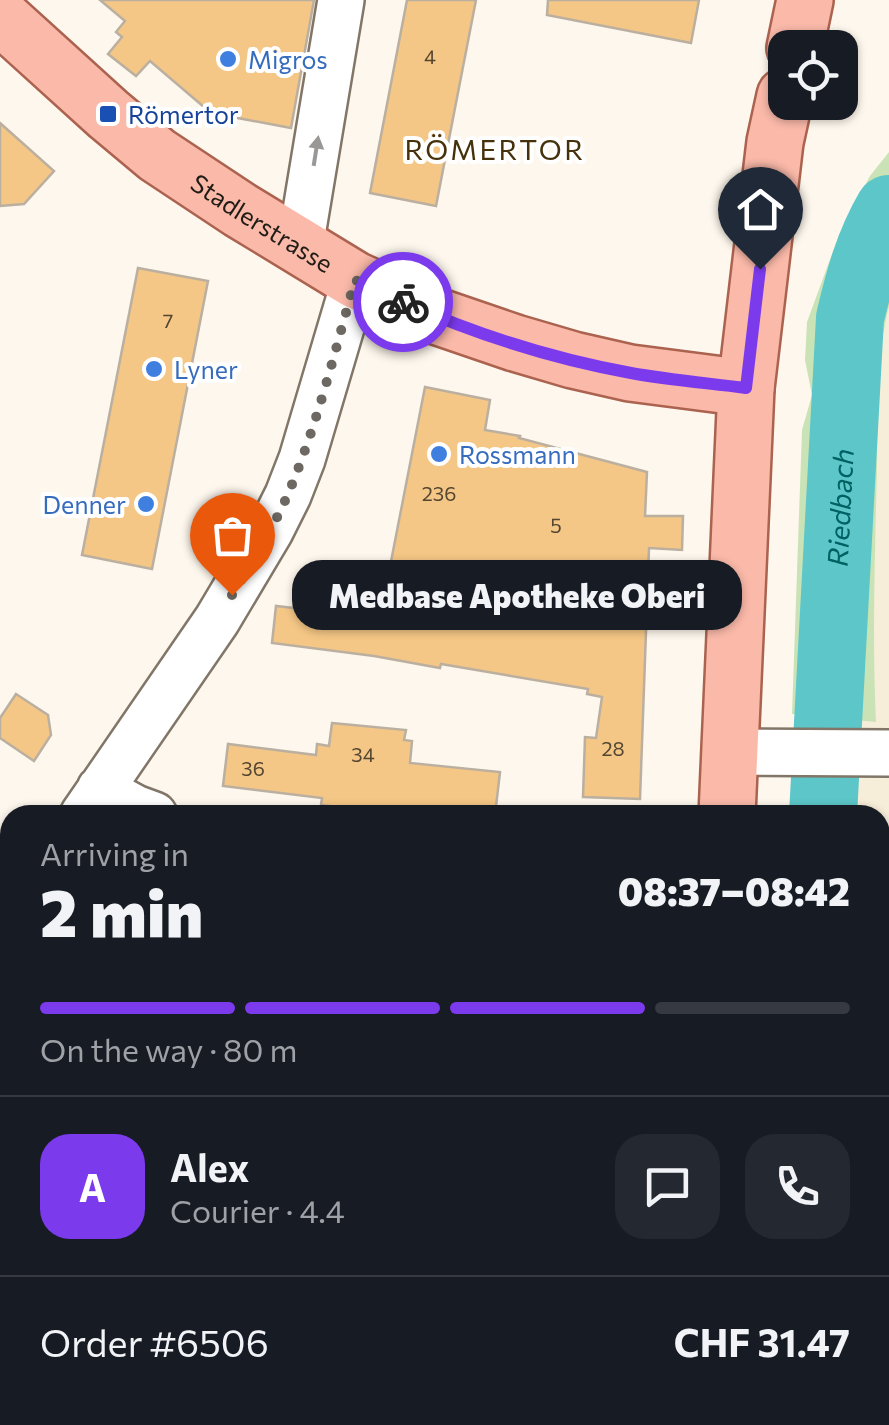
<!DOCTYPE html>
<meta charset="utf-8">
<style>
body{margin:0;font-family:Commissioner,sans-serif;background:#242831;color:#f1f3f6;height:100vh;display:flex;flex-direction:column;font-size:38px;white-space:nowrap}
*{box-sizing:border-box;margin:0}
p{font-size:32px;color:#9ea1a6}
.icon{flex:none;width:55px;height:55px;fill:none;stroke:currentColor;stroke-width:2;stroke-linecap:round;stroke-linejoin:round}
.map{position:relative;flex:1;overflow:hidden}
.details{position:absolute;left:0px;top:805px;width:890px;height:620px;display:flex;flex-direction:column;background:#171b24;border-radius:30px 30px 0 0;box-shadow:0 2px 8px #0004}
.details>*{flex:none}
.controls{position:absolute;left:768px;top:30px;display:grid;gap:20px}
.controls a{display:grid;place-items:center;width:90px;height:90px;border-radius:20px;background:#171b24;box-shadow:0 2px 8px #0004;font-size:50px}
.pin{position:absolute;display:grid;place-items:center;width:85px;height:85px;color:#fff;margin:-102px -42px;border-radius:50% 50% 50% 0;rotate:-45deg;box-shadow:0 0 10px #0007}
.pin .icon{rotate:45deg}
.courier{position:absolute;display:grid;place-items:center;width:100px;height:100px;margin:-50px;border:8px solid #7c3aed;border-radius:50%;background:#fff;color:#222;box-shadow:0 2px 12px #0007}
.bubble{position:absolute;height:70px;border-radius:30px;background:#171b24;box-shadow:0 2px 8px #0004;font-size:32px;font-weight:800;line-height:70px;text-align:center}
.head em{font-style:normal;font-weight:800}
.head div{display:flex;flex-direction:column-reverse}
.head{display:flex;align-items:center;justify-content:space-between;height:170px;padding:0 40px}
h1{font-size:65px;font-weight:800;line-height:75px}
.bar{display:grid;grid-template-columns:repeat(4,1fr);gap:15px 10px;align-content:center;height:120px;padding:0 40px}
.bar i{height:12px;border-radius:8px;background:#363941}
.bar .active{background:#7c3aed}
.bar p{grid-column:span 4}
.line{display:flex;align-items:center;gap:25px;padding:0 40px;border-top:2px solid #363941}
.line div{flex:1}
.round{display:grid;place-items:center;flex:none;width:105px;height:105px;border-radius:30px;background:#242831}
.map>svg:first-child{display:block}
</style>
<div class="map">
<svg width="889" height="1425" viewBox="0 0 889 1425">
<rect width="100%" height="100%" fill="#fef7ed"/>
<path fill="#f6eed8" d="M889,209v1216h-88l1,-10h78v-600h-57l27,-497z"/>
<path fill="#c9e3b7" d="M889,152v154c-13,50 -11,110 -12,161 -2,85 -5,170 -1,255l-84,-8 10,-284 10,-35 -7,-35 2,-38 32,-87 31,-59z
M795,794l46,1 10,13v7h-59z"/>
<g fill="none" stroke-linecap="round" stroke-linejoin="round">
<g stroke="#5cc6c8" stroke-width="68">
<path id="s1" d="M823,815l27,-497c9,-38 19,-75 39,-109"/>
<path d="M801,1425l1,-10"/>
</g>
</g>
<path fill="#f5c786" stroke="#bbafa0" stroke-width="2.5" d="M100,0h214l-23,128 -80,-15 -61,-52 -14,15 -28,-22 14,-17 -6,-5 9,-11z
M407,0h69l-40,206 -66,-13z
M548,0h151l-8,43 -144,-28z
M0,123l54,48 -30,33 -24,2z
M138,268l70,13 -56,288 -70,-14z
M425,387l65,13 -5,30 35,6 -1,2 128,34 -2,44h38l-1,34 -33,-2 -9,251 -57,-2 2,-60 11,1 6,-41 -15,-3 1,-5 -147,-25 -1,4 -66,-12 -102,-13 4,-37 104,12z
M16,694l32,21 3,20 -17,26 -34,-23v-20z
M332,723l74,7 -2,10 8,1 -2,22 90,9 -5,43h-130v-5l-44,-5 1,-7 -99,-12 5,-42 88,11 1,-11 12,2z"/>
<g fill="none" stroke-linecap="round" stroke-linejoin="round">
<g stroke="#817667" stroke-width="50">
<path id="minor" d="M300,247l41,-247
M731,752l158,1
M100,789l35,19 19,7
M83,815l134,-195 53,-89 18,-36 14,-36 53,-179
M0,950l10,-32
M0,1050l10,167
M0,1413l10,-1
M361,1425l1,-10"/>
</g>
<g stroke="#ab6350" stroke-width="60">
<g id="major">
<path id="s2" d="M0,16l108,98 49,41 83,55 115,70 81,36 79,27 58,17 57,13 116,15"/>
<path d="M795,48l10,-48"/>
<path d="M727,815l19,-427 29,-246 10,-46"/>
<path d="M695,1425l1,-10"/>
</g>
</g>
<use href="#minor" stroke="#fff" stroke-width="45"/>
<use href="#major" stroke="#fab9a9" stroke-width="55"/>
</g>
<defs><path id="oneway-solid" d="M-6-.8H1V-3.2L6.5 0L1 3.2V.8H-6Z" transform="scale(2.5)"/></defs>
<use fill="#9a9896" href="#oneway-solid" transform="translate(316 151) rotate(-81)"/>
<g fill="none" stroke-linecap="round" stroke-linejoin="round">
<path stroke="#6d6861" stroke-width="10" stroke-dasharray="0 18" d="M232,595c20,-33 41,-66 56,-101 29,-68 47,-143 67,-214l48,22"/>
<path stroke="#7c3aed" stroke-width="12" d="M403,302c72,32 151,57 228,71 38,7 77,10 115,15l14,-119"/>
</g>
<g fill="#3f7fe0" stroke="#fff" stroke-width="4">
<circle cx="228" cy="59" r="10"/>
<circle cx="154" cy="369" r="10"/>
<circle cx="439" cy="454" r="10"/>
<circle cx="146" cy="504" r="10"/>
</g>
<rect fill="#1a4fb4" stroke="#fff" stroke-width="4" x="98" y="104" width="20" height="20" rx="5"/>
<g text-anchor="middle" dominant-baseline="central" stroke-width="8" stroke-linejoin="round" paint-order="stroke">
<g font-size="20" fill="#544631">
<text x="430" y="56">4</text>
<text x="168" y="320">7</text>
<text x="439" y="493">236</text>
<text x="556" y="525">5</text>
<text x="613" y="748">28</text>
<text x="363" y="754">34</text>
<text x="253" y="768">36</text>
</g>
<g font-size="25" fill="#366cbe" stroke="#fff" text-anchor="start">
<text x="248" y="59">Migros</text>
<text x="174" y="369">Lyner</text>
<text x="459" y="454">Rossmann</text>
<text x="126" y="504" text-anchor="end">Denner</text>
</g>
<g font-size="25" fill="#164399" stroke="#fff" text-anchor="start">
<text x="128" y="114">Römertor</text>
</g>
<g font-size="25" fill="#1f1b15" stroke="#fff">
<text stroke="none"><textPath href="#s2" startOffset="335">Stadlerstrasse</textPath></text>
</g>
<g font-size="28" letter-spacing="2.5" fill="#46310b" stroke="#fff">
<text x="495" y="149">RÖMERTOR</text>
</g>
<g font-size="28" font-style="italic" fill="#006163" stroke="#fff">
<text stroke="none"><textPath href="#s1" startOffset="308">Riedbach</textPath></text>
</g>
</g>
</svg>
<div class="controls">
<a><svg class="icon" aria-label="locate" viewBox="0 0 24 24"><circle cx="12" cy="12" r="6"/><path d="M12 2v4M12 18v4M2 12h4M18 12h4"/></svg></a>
</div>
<div class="pin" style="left:232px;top:595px;background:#ea580c"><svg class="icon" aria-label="bag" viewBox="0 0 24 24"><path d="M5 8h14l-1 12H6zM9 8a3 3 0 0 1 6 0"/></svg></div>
<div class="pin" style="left:760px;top:269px;background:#1f2937"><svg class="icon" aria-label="home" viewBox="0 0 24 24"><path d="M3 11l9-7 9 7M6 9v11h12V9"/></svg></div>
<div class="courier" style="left:403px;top:302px"><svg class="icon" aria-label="bike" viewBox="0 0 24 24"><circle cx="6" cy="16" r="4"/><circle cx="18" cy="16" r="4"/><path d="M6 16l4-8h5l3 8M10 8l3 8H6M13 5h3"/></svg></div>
<div class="bubble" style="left:292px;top:560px;width:450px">Medbase Apotheke Oberi</div>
<section class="details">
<div class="head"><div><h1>2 min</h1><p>Arriving in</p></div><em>08:37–08:42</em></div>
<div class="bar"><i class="active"></i><i class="active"></i><i class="active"></i><i></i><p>On the way · 80 m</p></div>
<div class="line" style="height:180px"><b class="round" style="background:#7c3aed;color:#fff">A</b><div><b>Alex</b><p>Courier · 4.4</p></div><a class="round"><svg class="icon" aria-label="chat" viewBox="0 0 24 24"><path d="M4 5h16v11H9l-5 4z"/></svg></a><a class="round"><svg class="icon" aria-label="phone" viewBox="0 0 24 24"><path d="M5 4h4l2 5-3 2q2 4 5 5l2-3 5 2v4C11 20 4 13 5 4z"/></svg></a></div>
<div class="line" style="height:130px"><div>Order #6506</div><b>CHF 31.47</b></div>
</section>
</div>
